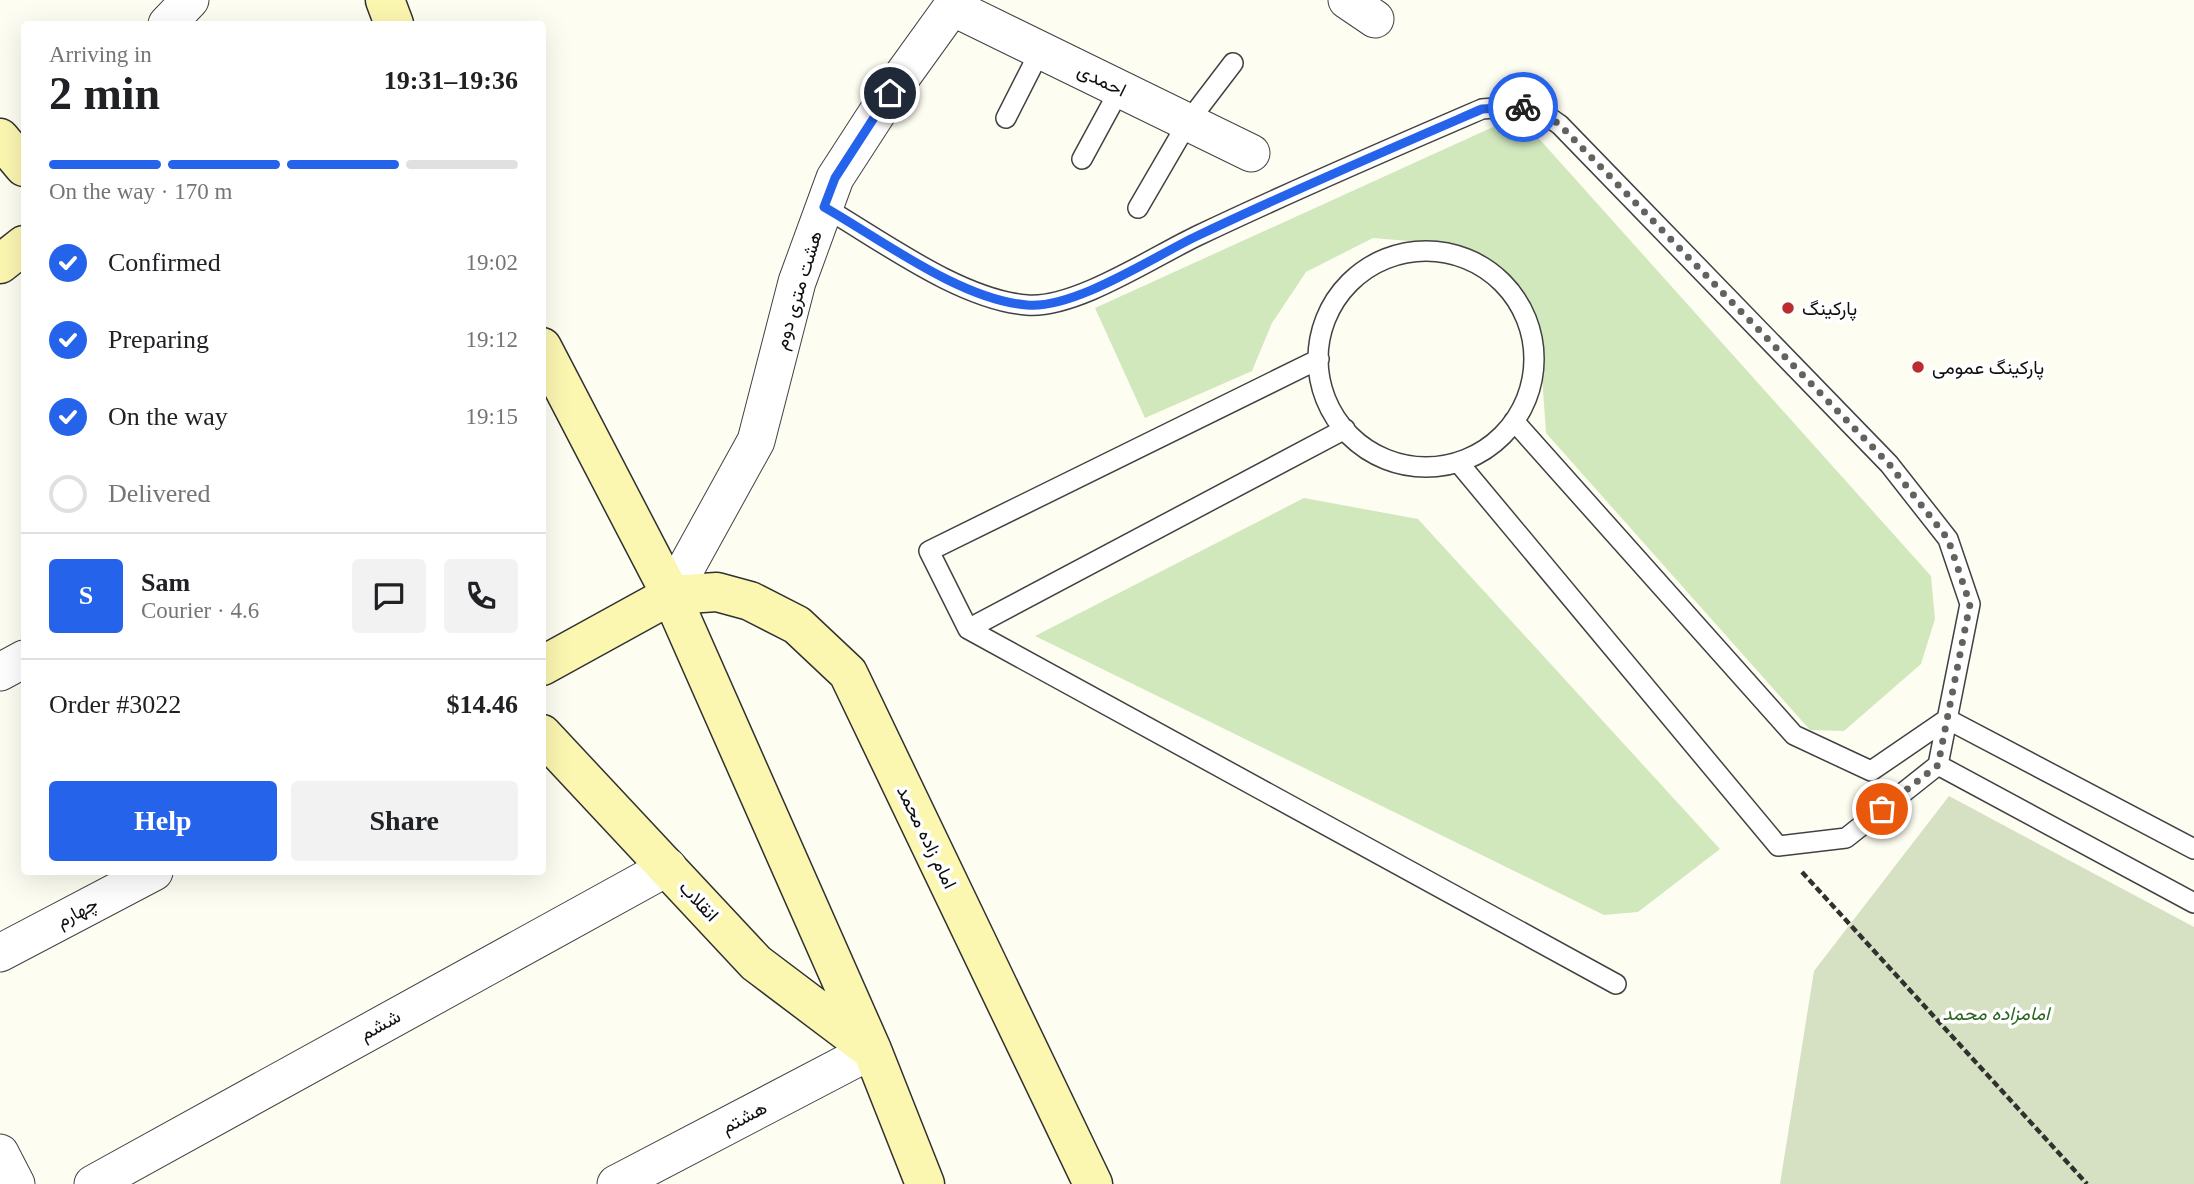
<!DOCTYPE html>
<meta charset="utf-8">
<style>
body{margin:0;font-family:"Times New Roman",Vazirmatn,serif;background:#f2f2f2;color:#202124;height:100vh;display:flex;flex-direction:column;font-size:26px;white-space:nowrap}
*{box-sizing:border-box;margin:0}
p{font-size:23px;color:#757577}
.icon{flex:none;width:38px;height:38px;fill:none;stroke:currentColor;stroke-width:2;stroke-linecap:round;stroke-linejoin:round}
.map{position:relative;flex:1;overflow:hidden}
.details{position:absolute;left:21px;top:21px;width:525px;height:854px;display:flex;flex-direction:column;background:#fff;border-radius:7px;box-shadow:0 7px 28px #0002}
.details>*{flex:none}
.pin{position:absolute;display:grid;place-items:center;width:60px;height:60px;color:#fff;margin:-30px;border:4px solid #fff;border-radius:50%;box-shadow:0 2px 7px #0007}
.courier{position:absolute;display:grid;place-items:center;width:70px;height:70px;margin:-35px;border:5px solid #2563eb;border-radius:50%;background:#fff;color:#222;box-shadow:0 2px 9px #0007}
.head em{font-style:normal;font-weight:600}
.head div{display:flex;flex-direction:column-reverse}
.head{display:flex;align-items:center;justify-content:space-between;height:119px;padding:0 28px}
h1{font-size:46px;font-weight:600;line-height:52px}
.bar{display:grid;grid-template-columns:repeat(4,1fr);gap:10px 7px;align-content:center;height:84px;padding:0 28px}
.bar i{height:9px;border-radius:5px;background:#e0e0e0}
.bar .active{background:#2563eb}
.bar p{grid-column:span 4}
.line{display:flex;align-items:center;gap:18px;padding:0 28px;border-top:2px solid #e0e0e0}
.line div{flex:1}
.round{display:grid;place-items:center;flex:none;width:74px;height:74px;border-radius:7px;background:#f2f2f2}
ol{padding:0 28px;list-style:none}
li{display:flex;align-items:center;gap:21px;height:77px}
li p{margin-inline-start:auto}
li .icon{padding:7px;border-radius:50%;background:#2563eb;color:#fff;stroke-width:4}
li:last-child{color:#757577}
li i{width:38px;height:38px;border:4px solid #e0e0e0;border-radius:50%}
.cta{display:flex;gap:14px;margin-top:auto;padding:14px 28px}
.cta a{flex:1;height:80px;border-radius:7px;background:#2563eb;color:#fff;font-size:28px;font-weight:600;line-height:80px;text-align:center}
.cta a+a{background:#f2f2f2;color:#202124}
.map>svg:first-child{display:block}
</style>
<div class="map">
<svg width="2194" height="1184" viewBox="0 0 2194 1184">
<rect width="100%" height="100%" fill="#fefdf2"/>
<path fill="#d1e8bd" d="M1493,127l41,6 397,443 4,43 -14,45 -77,67 -34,-1 -264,-297 -8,-115 -35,-50 -60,-24 -70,-6 -67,34 -34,51 -20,48 -107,47 -50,-110z
M1304,498l114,21 302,330 -82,63 -34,3 -569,-279z"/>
<path fill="#d6e1c3" d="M1949,796l245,131v257h-414l34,-213z"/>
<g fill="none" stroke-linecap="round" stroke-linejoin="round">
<g stroke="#424242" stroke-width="22">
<path id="lane" d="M1006,118l34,-67
M1082,159l38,-70
M824,207c58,34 137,93 203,98 48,4 126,-48 170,-69 94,-45 190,-86 285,-127 35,-3 50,-6 78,16l329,339 59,75 22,65 -32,161
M1138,208l50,-86 45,-59
M1318 359a108 108 0 1 1 216 0a108 108 0 1 1-216 0Z
M1319,359l-390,192 39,78 648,355
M1514,421l280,314 77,36 76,-52
M1458,462l320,384 68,-8 92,-73 256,138
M968,629l377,-200
M1947,719l247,130"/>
</g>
<g stroke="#424242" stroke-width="39">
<path id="street" d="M1347,0l28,19
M952,7l299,146
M167,24l23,-24
M671,595l85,-154 41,-159 38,-104 55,-85 67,-93
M0,672l24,-13
M0,953l154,-81
M0,1153l16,31
M93,1184l575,-317
M616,1184l256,-134"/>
</g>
<g stroke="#313131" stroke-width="41">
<path id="secondary" d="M385,0l9,24
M0,138l24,29
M0,264l24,-19
M542,347l129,248 201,455 53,134
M542,666l129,-71 46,-3 33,9 47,24 51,48 245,511
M542,734l214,229 114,86"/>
</g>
<path stroke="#313131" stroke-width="4.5" stroke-dasharray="7 3.5" stroke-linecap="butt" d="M1802,872l285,312"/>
<use href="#lane" stroke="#fff" stroke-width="19"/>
<use href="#street" stroke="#fff" stroke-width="37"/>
<use href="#secondary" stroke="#fbf6b0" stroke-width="38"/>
</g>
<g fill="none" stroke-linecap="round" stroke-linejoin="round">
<path stroke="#63625e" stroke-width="7" stroke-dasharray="0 12.6" d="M1523,107l16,2 21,16 329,339 59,75 22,65 -32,161 -56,44"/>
<path stroke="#2563eb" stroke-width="9" d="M890,93l-55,85 -11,29c58,33 137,93 203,98 48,4 126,-48 170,-69 94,-45 190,-86 285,-127l41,-2"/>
</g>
<g fill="#ba2c2d" stroke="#fff" stroke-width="2.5">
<circle cx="1788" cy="308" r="7"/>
<circle cx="1918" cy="367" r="7"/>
</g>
<g text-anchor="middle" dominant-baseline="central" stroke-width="7" stroke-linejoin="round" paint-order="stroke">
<g font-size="19" fill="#0f0f0f" stroke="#fff">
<text transform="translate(1102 80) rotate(26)">احمدی</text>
<text transform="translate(798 290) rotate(-73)">هشت متری دوم</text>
<text transform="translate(927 837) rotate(64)">امام زاده محمد</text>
<text transform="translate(699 901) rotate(47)">انقلاب</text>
<text transform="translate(77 912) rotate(-28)">چهارم</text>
<text transform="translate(380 1025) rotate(-29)">ششم</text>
<text transform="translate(744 1117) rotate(-28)">هشتم</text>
</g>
<g font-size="19" fill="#0f0f0f" stroke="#fff" text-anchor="start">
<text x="1802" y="308">پارکینگ</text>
<text x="1932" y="367">پارکینگ عمومی</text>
</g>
<g font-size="19" font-style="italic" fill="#2d6522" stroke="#fff">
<text x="1996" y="1013">امامزاده محمد</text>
</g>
</g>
</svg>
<div class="pin" style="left:1882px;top:809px;background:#ea580c"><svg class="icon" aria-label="bag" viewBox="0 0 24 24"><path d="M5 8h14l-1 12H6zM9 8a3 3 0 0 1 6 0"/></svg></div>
<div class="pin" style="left:890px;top:93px;background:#1f2937"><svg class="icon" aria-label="home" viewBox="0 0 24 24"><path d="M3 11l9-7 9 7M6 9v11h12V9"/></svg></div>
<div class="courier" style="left:1523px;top:107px"><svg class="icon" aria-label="bike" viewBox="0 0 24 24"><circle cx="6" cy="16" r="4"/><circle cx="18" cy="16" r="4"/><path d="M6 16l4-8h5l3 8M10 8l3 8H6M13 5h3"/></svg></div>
<section class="details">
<div class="head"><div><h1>2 min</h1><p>Arriving in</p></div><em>19:31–19:36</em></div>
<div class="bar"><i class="active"></i><i class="active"></i><i class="active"></i><i></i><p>On the way · 170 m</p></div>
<ol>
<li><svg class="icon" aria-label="check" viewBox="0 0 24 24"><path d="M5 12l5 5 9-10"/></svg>Confirmed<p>19:02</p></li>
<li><svg class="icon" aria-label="check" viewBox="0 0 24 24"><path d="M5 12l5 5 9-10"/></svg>Preparing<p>19:12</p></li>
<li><svg class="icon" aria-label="check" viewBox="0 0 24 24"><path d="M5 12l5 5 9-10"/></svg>On the way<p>19:15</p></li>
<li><i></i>Delivered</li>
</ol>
<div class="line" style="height:126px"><b class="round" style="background:#2563eb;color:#fff">S</b><div><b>Sam</b><p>Courier · 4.6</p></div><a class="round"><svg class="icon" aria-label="chat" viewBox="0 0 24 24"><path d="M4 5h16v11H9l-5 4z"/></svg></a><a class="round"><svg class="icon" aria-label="phone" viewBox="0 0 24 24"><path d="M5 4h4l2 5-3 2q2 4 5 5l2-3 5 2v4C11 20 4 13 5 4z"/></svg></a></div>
<div class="line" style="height:91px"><div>Order #3022</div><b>$14.46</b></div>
<div class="cta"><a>Help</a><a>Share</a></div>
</section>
</div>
